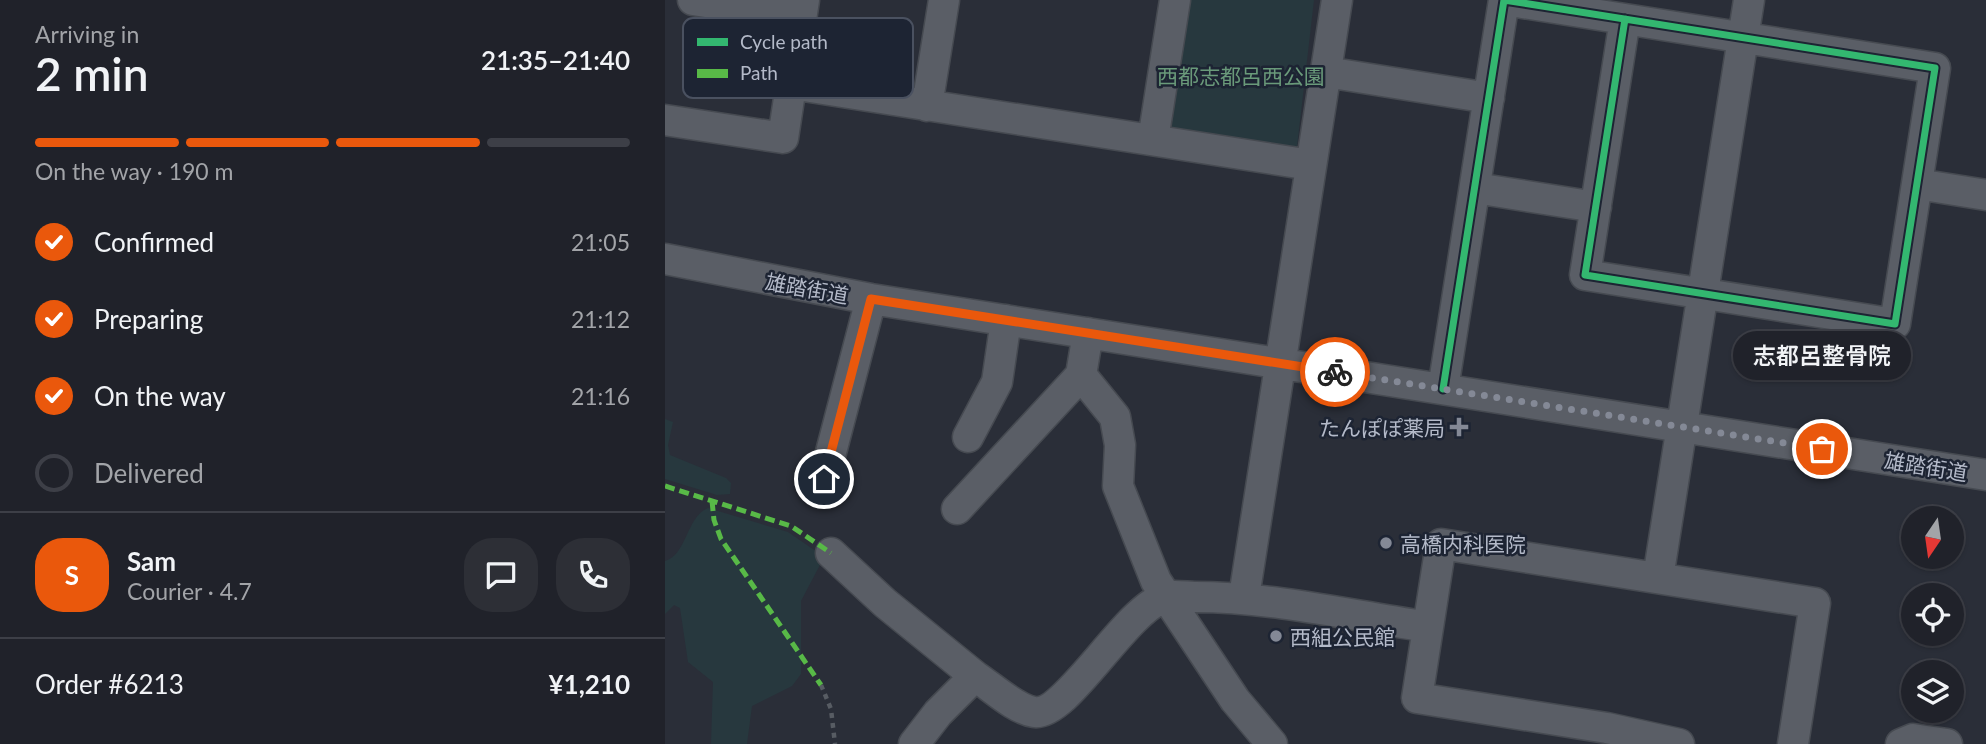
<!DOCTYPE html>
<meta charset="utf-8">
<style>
body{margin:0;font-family:Lato,"Noto Sans JP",sans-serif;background:#2d2f36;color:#f1f3f6;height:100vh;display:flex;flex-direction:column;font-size:26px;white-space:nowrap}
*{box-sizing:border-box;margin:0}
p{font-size:23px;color:#a2a4a8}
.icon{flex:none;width:38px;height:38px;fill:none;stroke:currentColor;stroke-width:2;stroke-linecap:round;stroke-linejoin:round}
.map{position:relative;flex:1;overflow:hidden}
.sheet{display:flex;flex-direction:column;background:#20222a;width:665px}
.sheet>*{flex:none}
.needle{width:46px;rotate:193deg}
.fabs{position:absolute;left:1236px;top:506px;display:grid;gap:14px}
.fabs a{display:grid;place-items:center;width:63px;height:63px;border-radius:50%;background:#20222a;box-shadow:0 2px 5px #0004,0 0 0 2px #3d3f47;font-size:35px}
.pin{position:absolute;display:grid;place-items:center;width:60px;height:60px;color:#fff;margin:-30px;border:4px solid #fff;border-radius:50%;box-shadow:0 2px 7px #0007}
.courier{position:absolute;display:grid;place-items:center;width:70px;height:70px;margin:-35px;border:5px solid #ea580c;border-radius:50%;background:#fff;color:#222;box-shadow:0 2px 9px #0007}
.bubble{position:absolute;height:49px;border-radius:24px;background:#20222a;box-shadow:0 2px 5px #0004,0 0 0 2px #3d3f47;font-size:23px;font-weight:600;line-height:49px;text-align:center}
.head em{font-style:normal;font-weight:600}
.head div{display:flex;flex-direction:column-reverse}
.head{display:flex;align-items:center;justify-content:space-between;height:119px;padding:0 35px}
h1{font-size:46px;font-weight:600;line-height:52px}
.bar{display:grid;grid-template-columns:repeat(4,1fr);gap:10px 7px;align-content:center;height:84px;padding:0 35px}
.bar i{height:9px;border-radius:5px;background:#3d3f47}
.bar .active{background:#ea580c}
.bar p{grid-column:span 4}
.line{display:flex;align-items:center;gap:18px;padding:0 35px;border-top:2px solid #3d3f47}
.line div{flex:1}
.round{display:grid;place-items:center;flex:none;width:74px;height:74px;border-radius:28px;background:#2d2f36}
ol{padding:0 35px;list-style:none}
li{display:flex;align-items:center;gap:21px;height:77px}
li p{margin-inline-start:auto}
li .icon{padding:7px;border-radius:50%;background:#ea580c;color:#fff;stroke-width:4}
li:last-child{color:#a2a4a8}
li i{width:38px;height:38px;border:4px solid #3d3f47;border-radius:50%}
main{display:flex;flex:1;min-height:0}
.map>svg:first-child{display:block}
</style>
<main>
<section class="sheet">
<div class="head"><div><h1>2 min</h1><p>Arriving in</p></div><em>21:35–21:40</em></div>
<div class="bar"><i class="active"></i><i class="active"></i><i class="active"></i><i></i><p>On the way · 190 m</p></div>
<ol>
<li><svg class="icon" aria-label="check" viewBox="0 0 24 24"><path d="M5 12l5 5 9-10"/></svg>Confirmed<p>21:05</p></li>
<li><svg class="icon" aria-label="check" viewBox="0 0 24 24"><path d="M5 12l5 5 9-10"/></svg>Preparing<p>21:12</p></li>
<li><svg class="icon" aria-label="check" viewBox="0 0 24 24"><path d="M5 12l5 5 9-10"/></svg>On the way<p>21:16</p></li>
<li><i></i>Delivered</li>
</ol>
<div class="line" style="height:126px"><b class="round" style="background:#ea580c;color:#fff">S</b><div><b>Sam</b><p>Courier · 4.7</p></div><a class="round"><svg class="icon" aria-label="chat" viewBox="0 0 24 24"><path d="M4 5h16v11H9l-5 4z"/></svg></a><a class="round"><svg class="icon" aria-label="phone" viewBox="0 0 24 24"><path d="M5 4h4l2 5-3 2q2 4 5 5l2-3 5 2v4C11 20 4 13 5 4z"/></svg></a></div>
<div class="line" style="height:91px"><div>Order #6213</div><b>¥1,210</b></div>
</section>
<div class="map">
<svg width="1321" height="744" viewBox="0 0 1321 744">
<rect width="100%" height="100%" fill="#2a2e38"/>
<path fill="#27383e" d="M521,0h128l-17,147 -7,4 -117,-18 -6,-9z
M0,419l8,3 -5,23 2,10 56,23 5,5 -1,11 -13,1 -52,-16z
M43,508l80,24 32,22 1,9 -20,38v73l-9,12 -40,20 -5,38h-36l2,-62 -25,-20 -8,-54 -6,-3 -9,9v-53c22,-6 21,-44 43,-53z"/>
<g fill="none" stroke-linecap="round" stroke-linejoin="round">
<g stroke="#464a51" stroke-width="33">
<path id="minor" d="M28,0l108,17
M661,72l163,26
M126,84l520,81
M262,106l17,-106
M0,120l118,18 21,-138
M488,140l22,-140
M1252,184l69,11
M810,188l121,19
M0,259l206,40 1115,176
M423,333l-7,42 34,42 5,28 -2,41 38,95 79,119 37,44
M778,389l61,-389c144,23 288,45 431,68l-40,256 -310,-49 40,-256
M303,437l29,-55 9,-62
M159,479l47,-180
M292,509l124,-134
M166,553l54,50 90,73
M993,578l91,-578
M579,597l93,-597
M249,744l24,-31 37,-37c17,11 40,33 59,36 32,5 90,-100 129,-114 9,-4 23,-1 32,-1 78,0 155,18 233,30
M1014,744l-72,-16 -190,-30 24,-154 374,59 -22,141
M1236,744l12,-5 34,5"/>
</g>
<path stroke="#575c63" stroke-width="4.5" stroke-dasharray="5 5" stroke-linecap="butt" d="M156,685l10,24 4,35"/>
<use href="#minor" stroke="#5a5e66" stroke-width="30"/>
<path stroke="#58b947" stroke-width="5" stroke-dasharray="10 5" stroke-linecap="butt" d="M0,486l126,40 40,27
M47,501l2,19 7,19 100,146"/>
<g stroke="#1d2433" stroke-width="11">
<path id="cycleway" d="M778,389l61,-389c144,23 288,45 431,68l-40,256 -310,-49 40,-256"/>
</g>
<use href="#cycleway" stroke="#33b770" stroke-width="7"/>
</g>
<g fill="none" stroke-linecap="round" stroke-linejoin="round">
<path stroke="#848996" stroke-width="7" stroke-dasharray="0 12.6" d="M670,372l487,77"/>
<path stroke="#ea580c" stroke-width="9" d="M159,479l47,-180 464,73"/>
</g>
<g fill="#848996" stroke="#1d2433" stroke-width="2.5">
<path d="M790.5 416.5h7v7h7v7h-7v7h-7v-7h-7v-7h7z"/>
<circle cx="721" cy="543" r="7"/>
<circle cx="611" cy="636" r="7"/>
</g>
<g text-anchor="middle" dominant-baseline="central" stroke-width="5" stroke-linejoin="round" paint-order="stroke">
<g font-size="21" fill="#6a9a7a" stroke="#1d2433">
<text x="576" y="75">西都志都呂西公園</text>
</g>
<g font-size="21" fill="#b4bac9" stroke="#1d2433">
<text transform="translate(142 288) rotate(10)">雄踏街道</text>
<text transform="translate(1261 466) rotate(9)">雄踏街道</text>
</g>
<g font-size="21" fill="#b4bac9" stroke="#1d2433" text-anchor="start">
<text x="780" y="427" text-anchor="end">たんぽぽ薬局</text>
<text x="735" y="543">高橋内科医院</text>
<text x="625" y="636">西組公民館</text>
</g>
</g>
<rect x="18" y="18" width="230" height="80" rx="10" fill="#1d2433" stroke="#4a5160" stroke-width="2"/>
<rect x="32" y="38" width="31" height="8" fill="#33b770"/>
<rect x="32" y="69" width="31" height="9" fill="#58b947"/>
<g font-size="19" fill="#b4bac9">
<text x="75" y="49">Cycle path</text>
<text x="75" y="80">Path</text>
</g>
</svg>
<div class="fabs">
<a><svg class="needle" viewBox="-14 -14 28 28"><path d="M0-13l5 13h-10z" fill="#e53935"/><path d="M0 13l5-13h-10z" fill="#a2a4a8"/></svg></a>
<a><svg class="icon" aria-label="locate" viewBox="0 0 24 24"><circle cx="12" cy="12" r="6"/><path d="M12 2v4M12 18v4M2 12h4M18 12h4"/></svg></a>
<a><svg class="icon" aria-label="layers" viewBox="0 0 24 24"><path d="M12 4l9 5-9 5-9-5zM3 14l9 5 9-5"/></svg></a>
</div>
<div class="pin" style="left:1157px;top:449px;background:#ea580c"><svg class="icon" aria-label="bag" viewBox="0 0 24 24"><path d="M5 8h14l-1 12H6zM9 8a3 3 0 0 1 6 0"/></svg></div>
<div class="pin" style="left:159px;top:479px;background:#1f2937"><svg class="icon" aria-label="home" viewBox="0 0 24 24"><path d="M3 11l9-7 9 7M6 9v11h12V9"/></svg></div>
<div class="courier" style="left:670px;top:372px"><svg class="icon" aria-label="bike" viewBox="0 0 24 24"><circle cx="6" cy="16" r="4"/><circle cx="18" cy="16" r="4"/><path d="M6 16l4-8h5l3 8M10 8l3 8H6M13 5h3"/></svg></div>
<div class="bubble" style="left:1068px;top:331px;width:178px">志都呂整骨院</div>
</div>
</main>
